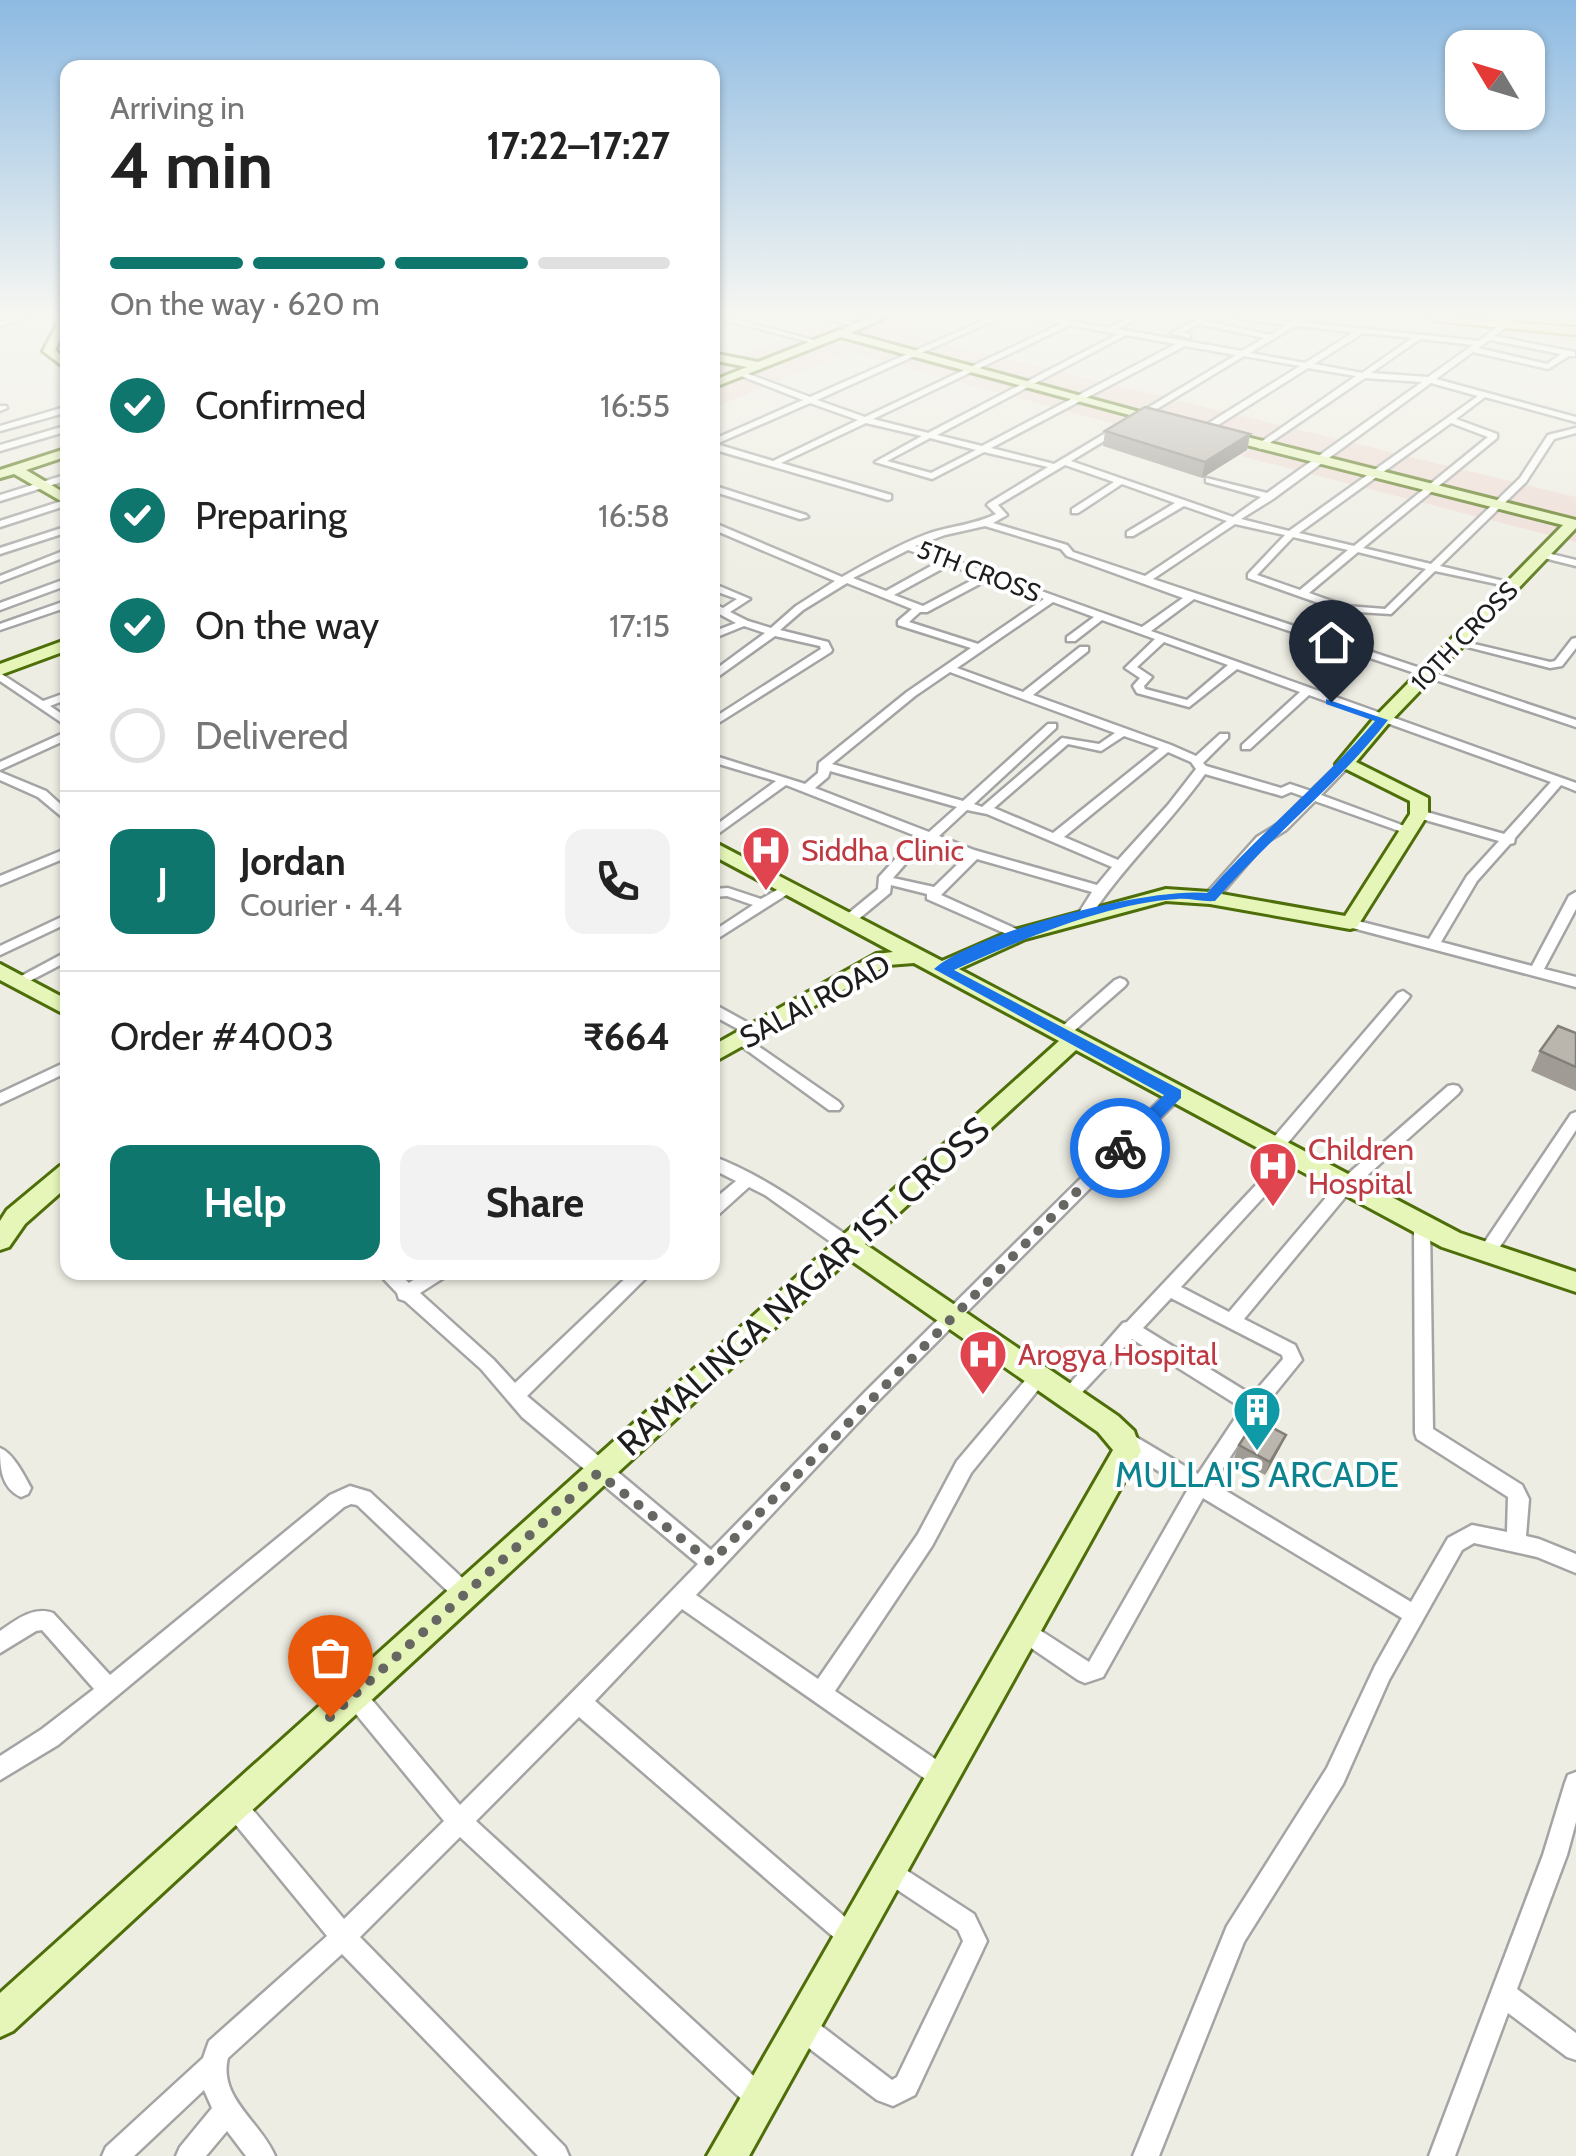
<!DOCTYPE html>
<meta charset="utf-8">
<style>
body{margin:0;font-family:Cabin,sans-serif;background:#f2f2f2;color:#222;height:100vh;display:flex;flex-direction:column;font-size:38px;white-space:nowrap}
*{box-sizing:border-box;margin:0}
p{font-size:32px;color:#767676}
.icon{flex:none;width:55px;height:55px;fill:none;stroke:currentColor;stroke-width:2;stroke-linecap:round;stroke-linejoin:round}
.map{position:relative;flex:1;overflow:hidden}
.side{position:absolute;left:60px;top:60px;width:660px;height:1220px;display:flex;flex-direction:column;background:#fff;border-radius:20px;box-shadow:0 2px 8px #0004}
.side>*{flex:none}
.needle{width:65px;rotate:308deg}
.buttons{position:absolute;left:1445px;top:30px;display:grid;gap:20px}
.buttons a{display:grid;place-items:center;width:100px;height:100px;border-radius:20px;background:#fff;box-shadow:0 2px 8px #0004;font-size:50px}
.pin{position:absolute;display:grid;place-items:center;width:85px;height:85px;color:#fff;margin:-102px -42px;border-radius:50% 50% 50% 0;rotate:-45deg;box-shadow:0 0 10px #0007}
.pin .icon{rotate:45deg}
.courier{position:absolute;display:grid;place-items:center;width:100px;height:100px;margin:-50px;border:8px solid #1a73e8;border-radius:50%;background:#fff;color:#222;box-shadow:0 2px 12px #0007}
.headline em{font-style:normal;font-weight:800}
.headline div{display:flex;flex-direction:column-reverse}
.headline{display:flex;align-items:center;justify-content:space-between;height:170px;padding:0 50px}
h1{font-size:65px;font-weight:800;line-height:75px}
.bar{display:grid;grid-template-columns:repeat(4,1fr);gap:15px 10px;align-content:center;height:120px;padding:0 50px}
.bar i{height:12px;border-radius:8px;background:#e0e0e0}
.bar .on{background:#0f766e}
.bar p{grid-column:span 4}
.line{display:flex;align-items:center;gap:25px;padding:0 50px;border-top:2px solid #e0e0e0}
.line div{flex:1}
.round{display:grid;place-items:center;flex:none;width:105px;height:105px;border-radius:20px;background:#f2f2f2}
ol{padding:0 50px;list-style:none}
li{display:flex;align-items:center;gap:30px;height:110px}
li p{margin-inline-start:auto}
li .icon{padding:10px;border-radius:50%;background:#0f766e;color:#fff;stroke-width:4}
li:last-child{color:#767676}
li i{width:55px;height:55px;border:5px solid #e0e0e0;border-radius:50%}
.cta{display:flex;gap:20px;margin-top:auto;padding:20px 50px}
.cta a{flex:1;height:115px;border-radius:20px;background:#0f766e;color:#fff;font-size:40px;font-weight:800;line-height:115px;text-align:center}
.cta a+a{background:#f2f2f2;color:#222}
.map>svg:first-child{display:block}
</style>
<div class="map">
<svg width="1576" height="2156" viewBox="0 0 1576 2156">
<rect width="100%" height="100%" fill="#eeede3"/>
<path fill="#eedad3" d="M835,317h101l-37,16 677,164v45l-335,-86 12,-9 -111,-29 -16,9 -277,-75 -136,56v-42z
M1344,317h232v25z"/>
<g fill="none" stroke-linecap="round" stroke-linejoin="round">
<g stroke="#a4a4a4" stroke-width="5">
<path id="street" d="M18,317h12l-30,9v-4z
M715,317h12l97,26 -4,2z
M821,317h12l31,9 -4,2z
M991,317h10l-184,83 48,17 196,-93 -30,-7h16l62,11 22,-11h9l-22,12 124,22 22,-13 -65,-14 -17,9 8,1v4l-19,-5 32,-16h10l-7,4 64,14 16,-10 -55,-8 61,4 7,-4h9l-7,5 178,19 22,-17 -1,-7h8l1,8 -15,11 81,16v4h-6l-21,13 -75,-17 -37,27 140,38v5l-91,-25 -29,22 41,15v4l-134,110 68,16 89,-86 28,-43 28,-7v5l-22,6 -28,43 -86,84 76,18v4l-81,-17 -44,43 -50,-3 -93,-33v-4l37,-39 -50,-11 -82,55 423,141v7l-382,-128 -43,32 425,152v8l-15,-6 -46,53 -1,5 -4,1 -33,37 -36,61 91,24 37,-70 7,-4v17l-32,60 32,8v10l-231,-61 -2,-3 7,-4 79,20 38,-63 32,-35 -84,-24v-6h8l81,23 47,-52 -242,-87 -59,54h-8v-4l58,-53 -63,-23 -48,38 -52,-14 -4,-7 7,-8 -15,-10 30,-29 -53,-19 -27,21h-8v-4l27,-20 -41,-15 -96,66 66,24 57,-45h8v4l-55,44 138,50 25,11 24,-22h8v4l-25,25 3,3 75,22 9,-4 21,7 30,-29h8v4l-28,29 94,35 -2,3h-8l-90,-32 -29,29 -21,13 -50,58h-10l-2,-3 2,-3 52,-58 21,-13 27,-27 -14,-5 -9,4 -77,-22c-37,52 -84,94 -118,148h-10l-2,-3 17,-27 -115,-33 -36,36 82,37 2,3 -7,4 -91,-40v-5l-36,-9 -1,8 -35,29h-10l-2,-3 2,-3 33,-27 1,-12 37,-41 -130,-51 -74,53v-10l64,-47 -64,-19v-7l93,29 13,-11 1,-10 88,-71 64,-44 -73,-23v-4l14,-12 -65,-26 -44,27 -23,20 48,12 4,8 -1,2 -119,75v-8l109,-70 -1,-3 -45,-10 -63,45v-9l53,-39 -21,-7 -32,13v-7l24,-9 -24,-13v-7l11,5 14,-9 -25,-9v-7l38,16 -20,13 18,9 23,7 25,-22 39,-25 -123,-52v-7l130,55c28,-16 56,-32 85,-43 23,-8 47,-9 69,-20l-9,-9 2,-2 59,-36 -64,-15 -52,27 -57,-17 47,-26 -56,-13 -85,40 110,32v4l-3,1 -176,-51v-9l91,-40 -67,-26 7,-2 67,25zM1070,325l48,9 -190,99 -55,-14zM1295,326l59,6 -49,31 -55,-10zM1363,333l49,5 -50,35 -48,-9zM1126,335l50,9 -194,102 -45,-11zM1420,339l53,6 -45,32 -57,-4zM1490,340l71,14 -14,10 -69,-16zM1185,346l51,9 -182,109 -63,-16zM1244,356l56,10 -99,62v4h6l101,-64 48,8 -98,68v4l3,1 104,-71 57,4 -155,111 -61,-15v4l55,15 -28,20 -162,-56zM1431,383l47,13 -189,135 -48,-12 32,-20zM810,403l48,17 -85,41 -57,-17zM1451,423l37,14 -134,109 -55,-13zM930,438l46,12 -45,23 -44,-12zM1065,465l49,17 -42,27v4h6l44,-29 53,19 -48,29v4h6l51,-30 43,15 -82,55 -72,-24 -6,-7 -74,-22 14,-8 -9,-10zM985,526l76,23 6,7 116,42 -41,29 -227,-81 30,-11zM1293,537l55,13 -48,40 -43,-15zM908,550l32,11 -54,30 -33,-13zM1358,552l68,17 -41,40 -39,-3 -37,-13zM949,565l31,11 -57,30 -29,-11zM989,579l55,20 -66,45 -69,-22 11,-10h7zM1164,642l64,23 -41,35 -42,-11 -1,-3 8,-9 -15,-10zM950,672l165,61 -16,11 -37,-6 -80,69 -8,-3 82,-76v-4h-8l-85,77 -131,-37 83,-68zM1124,736l35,12 -106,85 -59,-25 74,-64 33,7zM1168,752l23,10 5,7 -28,36 -50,55 -54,-23zM830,771l127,36 -28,25 -114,-44 13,-11zM967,810l20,4 125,53 -15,18 -123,-35 -35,-14zM926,840l38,15v3l-30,29 -41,-9z
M1565,317h11v3l-10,-1z
M0,406h6l1,2 -7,3z
M65,407h3v5l-68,19v-5z
M65,426h3v5l-68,20v-6z
M68,474v6l-68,21v-6z
M712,485l94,30 2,2 -8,2 -88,-28z
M68,499v6l-68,22v-6z
M68,526v6l-68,22v-6z
M68,549v7l-68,26v-6z
M1543,552l33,8v6l-36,-9v-4z
M68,578v7l-68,25v-7z
M68,600v7l-68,23v-6z
M1576,638v10l-14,18 -12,2 -98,-25 5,-3 93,22 5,-1 17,-22z
M0,673l43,28 25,-9v7l-18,7 18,12v9l-68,-46z
M68,731v8l-68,31v-8z
M0,772l46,19 22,20v11l-30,-25 -38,-17z
M68,848v9l-68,28v-9z
M789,883l7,4 -2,3 -82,52v-10l41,-27 -26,-9 -15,1v-8l16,-1 33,11z
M68,914v9l-68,32v-9z
M68,951v10l-46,24 -5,2 -7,-5z
M1120,978l5,2 2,3 -2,3 -58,51h-10l-2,-3 2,-3 58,-51z
M1403,991l7,5 -2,3 -127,152h-12l-2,-4 2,-4 129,-150z
M712,1003l49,27 2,3 -2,3h-10l-39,-21z
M742,1035l97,67 3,4 -3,4h-10l-92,-67 -2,-3z
M68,1061v11l-68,32v-11z
M1453,1085l5,1 3,4 -3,4 -106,95 -108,130 51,26 7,15 -42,52 -47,71 198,119 37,-64 24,-13 35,7 1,-35 -91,-58 -2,-6 -1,-207 2,-4h12l2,4 3,203 89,56 7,14 -3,37 13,3 37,15v19l-39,-16 -63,-14 -12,7 -73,130 -46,104 -99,158 -85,214h-26l94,-230 100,-158 48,-102 27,-48 -199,-120 -100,179 -18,6 -7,-3 -60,-41 -3,-7 3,-7 7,-3 7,3 57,37 99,-173 -71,-43 -2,-6 2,-6 7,-2 7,2 67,40 44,-66 -110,-69 -58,62 -6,3 -6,-3 -3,-5 64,-73 4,-1 160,-170h12l2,4 -120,131 48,25 111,-131 108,-95zM1171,1298l111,57 1,4 -31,36 -109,-67z
M1175,1089l8,5 -3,4 -302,303 -182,194 122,84 100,-145 39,-73 77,-91 6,-3 6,3 3,5 -3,5 -75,93 -39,73 -97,145 115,78 3,8 -3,8 -8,3 -8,-3 -252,-176 -87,92 265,229 4,8 -4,8 -8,4 -8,-4 -265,-229 -103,104 293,269 4,9 -4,9 -9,4 -9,-4 -291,-271 -100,100 205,210 4,9h-31l-196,-202 -114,104c-10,40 33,64 47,98h-29l-19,-25 -21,25h-30l4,-9 32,-39 -8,-18 -70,66h-32l4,-9 97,-89 6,-17 118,-105 -101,-123 -3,-8 3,-8 8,-3 8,3 102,122 100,-98 -98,-119 -3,-7 3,-7 8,-4 8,4 98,117c80,-80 161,-161 238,-241l-176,-147 -41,-48 -76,-68 -6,-2 -2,-6 -20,-21h20l12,11 16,-11h22l-2,5 -25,16 73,66 22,24 117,-111h20l-125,124 184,154 155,-159 304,-301z
M1576,1112v18l-84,129 -6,2 -6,-2 -2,-5 2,-5 91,-135z
M712,1156c52,19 96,53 142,84l2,5 -2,5 -6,1 -6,-1 -77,-55 -16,-8 -31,28 -6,2v-16l24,-20 -24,-12z
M0,1448c13,5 24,27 31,40l-3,6 -7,3c-20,-9 -21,-30 -21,-49z
M350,1486l20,6 102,95 3,7 -3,7 -7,3 -7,-3 -101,-96 -6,-1 -7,3 -286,238 -58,35v-24l42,-27 52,-40 -52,-59 -6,1 -36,22v-22c16,-11 33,-25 53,-18l57,62 220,-180z
M1576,1772v50l-9,33 -50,134 59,44v27l-9,-3 -59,-44 -53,143h-26l114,-301 22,-72 3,-8z
M889,1859l85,55 13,27 -72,154 -22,11 -16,-6 -84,-64 -3,-9 3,-9 9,-3 9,3 81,62 5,-3 66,-136 -5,-11 -77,-51 -4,-8 4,-8z"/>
</g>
<g stroke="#4e6e0a" stroke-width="6">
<path id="secondary" d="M54,317h10l2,10 -11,23 13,11v9l-25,-19 13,-24z
M872,317h14l-35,16 318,87 -10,3 -318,-86 -129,51v-7l35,-14 -35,-7v-7l46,9z
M1223,431l353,89v8l-188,196 -32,38 72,36v16l-71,113 -7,2 -140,-25 -44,-3 -141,38 -66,30 501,264 116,39v20l-134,-45 -366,-197 -211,194 253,172 16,15 7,20 -392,705h-42l406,-706 -15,-18 -249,-173 -836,772 -13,6v-44l1059,-952 -145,-78 -26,2 -176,98v-17l164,-92 17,-2 -181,-97v-14l230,120 69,-30 155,-42 44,3 135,24 65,-102v-13l-74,-37 40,-48 187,-191 -344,-87 -2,-3z
M68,448v8l-42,14 42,25v10l-54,-31 -14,4v-8z
M68,639v11l-68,25v-11z
M0,964l68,36v16l-68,-36z
M68,1163v23l-43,38 -16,23 -9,3v-29l7,-11 53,-44z"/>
</g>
<g stroke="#8f7e08" stroke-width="5">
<path id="primary" d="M1429,317l147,10v8l-141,-14z"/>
</g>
<use href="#street" fill="#fff" fill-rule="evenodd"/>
<use href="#secondary" fill="#e6f6b9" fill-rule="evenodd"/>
<use href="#primary" fill="#f7e49f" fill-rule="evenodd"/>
</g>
<path fill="#a09c95" d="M1105,431l145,3 -3,16 -45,28 -99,-32z
M1576,1033v58l-45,-20 9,-20z
M1286,1435l-21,40 -31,-17 5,-13z"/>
<path fill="#827f79" d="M1250,434l-3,16 -45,28 3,-16z
M1286,1435l-6,13 -15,27 5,-13z"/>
<path fill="#bab5ad" stroke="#827f79" stroke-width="2.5" d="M1145,407l105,27 -45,28 -100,-31z
M1558,1026l18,7v34l-36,-16z
M1256,1419l30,16 -16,27 -31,-17z"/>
<linearGradient id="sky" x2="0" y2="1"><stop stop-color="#8dbae2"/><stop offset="0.51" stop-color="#f7f7f2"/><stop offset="1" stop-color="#f7f7f2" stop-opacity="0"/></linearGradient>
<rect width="1576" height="619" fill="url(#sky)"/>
<path fill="#1a73e8" d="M1326,699l62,21c-52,67 -118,117 -173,181 -13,1 -25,-3 -38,-2 -69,4 -160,42 -223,71l227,120v8l-55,55h-12v-9l50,-49 -230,-126c44,-38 215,-82 273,-76 53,-60 115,-110 168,-172l-49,-17z"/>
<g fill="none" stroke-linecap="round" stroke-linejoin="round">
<path stroke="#666662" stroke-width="10" stroke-dasharray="0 18" d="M330,1717l268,-244 113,89 409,-414"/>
</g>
<defs>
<g id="hospital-pin" transform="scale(2.5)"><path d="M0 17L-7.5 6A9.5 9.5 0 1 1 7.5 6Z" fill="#e0444e" stroke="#fff"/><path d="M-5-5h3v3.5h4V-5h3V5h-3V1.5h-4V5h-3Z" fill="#fff"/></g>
<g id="building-pin" transform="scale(2.5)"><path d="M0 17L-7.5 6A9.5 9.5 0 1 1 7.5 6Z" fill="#0f9aa8" stroke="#fff"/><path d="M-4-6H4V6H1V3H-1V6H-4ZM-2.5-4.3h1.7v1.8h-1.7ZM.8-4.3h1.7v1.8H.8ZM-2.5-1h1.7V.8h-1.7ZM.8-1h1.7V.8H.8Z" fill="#fff"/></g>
</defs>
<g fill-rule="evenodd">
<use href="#hospital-pin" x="766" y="850"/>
<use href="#hospital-pin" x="1273" y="1166"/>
<use href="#hospital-pin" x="983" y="1354"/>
<use href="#building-pin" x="1257" y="1410"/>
</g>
<g text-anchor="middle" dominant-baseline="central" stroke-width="8" stroke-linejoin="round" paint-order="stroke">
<g font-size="25" fill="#1d1d1d" stroke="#fff">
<text transform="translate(979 571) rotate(21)">5TH CROSS</text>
<text transform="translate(1464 636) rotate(-46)">10TH CROSS</text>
</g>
<g font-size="30" fill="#be3a42" stroke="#fff" text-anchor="start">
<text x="801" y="850">Siddha Clinic</text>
<text x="1308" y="1149">Children<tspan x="1308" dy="34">Hospital</tspan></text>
<text x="1018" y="1354">Arogya Hospital</text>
</g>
<g font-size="30" fill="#1d1d1d" stroke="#fff">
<text transform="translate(815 1001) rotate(-28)">SALAI ROAD</text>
</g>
<g font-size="35" fill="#1d1d1d" stroke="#fff">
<text transform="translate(803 1286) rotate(-42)">RAMALINGA NAGAR 1ST CROSS</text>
</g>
<g font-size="35" fill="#0d838f" stroke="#fff">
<text x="1257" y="1474">MULLAI'S ARCADE</text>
</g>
</g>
</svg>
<div class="buttons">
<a><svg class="needle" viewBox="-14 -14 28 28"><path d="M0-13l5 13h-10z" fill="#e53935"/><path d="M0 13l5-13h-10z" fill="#767676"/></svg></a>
</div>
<div class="pin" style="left:330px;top:1717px;background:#ea580c"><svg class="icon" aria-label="bag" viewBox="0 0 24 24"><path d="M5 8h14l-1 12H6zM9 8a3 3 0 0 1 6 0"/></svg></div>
<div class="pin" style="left:1331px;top:702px;background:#1f2937"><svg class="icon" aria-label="home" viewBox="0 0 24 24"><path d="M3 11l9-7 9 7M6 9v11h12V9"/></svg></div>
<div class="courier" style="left:1120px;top:1148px"><svg class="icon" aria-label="bike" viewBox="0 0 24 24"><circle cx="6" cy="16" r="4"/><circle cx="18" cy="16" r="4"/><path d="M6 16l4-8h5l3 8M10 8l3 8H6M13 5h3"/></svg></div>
<section class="side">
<div class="headline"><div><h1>4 min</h1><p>Arriving in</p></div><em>17:22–17:27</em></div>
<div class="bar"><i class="on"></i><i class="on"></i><i class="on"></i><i></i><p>On the way · 620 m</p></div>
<ol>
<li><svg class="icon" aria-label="check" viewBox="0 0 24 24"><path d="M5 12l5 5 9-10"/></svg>Confirmed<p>16:55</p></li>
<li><svg class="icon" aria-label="check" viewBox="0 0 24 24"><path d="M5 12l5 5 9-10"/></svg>Preparing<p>16:58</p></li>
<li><svg class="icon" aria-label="check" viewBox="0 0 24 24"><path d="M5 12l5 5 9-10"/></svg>On the way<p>17:15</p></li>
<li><i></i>Delivered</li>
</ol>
<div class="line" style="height:180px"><b class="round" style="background:#0f766e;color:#fff">J</b><div><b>Jordan</b><p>Courier · 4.4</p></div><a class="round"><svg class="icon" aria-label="phone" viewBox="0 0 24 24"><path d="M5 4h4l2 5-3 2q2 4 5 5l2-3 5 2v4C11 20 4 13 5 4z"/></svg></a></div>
<div class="line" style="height:130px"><div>Order #4003</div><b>₹664</b></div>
<div class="cta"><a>Help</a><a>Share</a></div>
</section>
</div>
